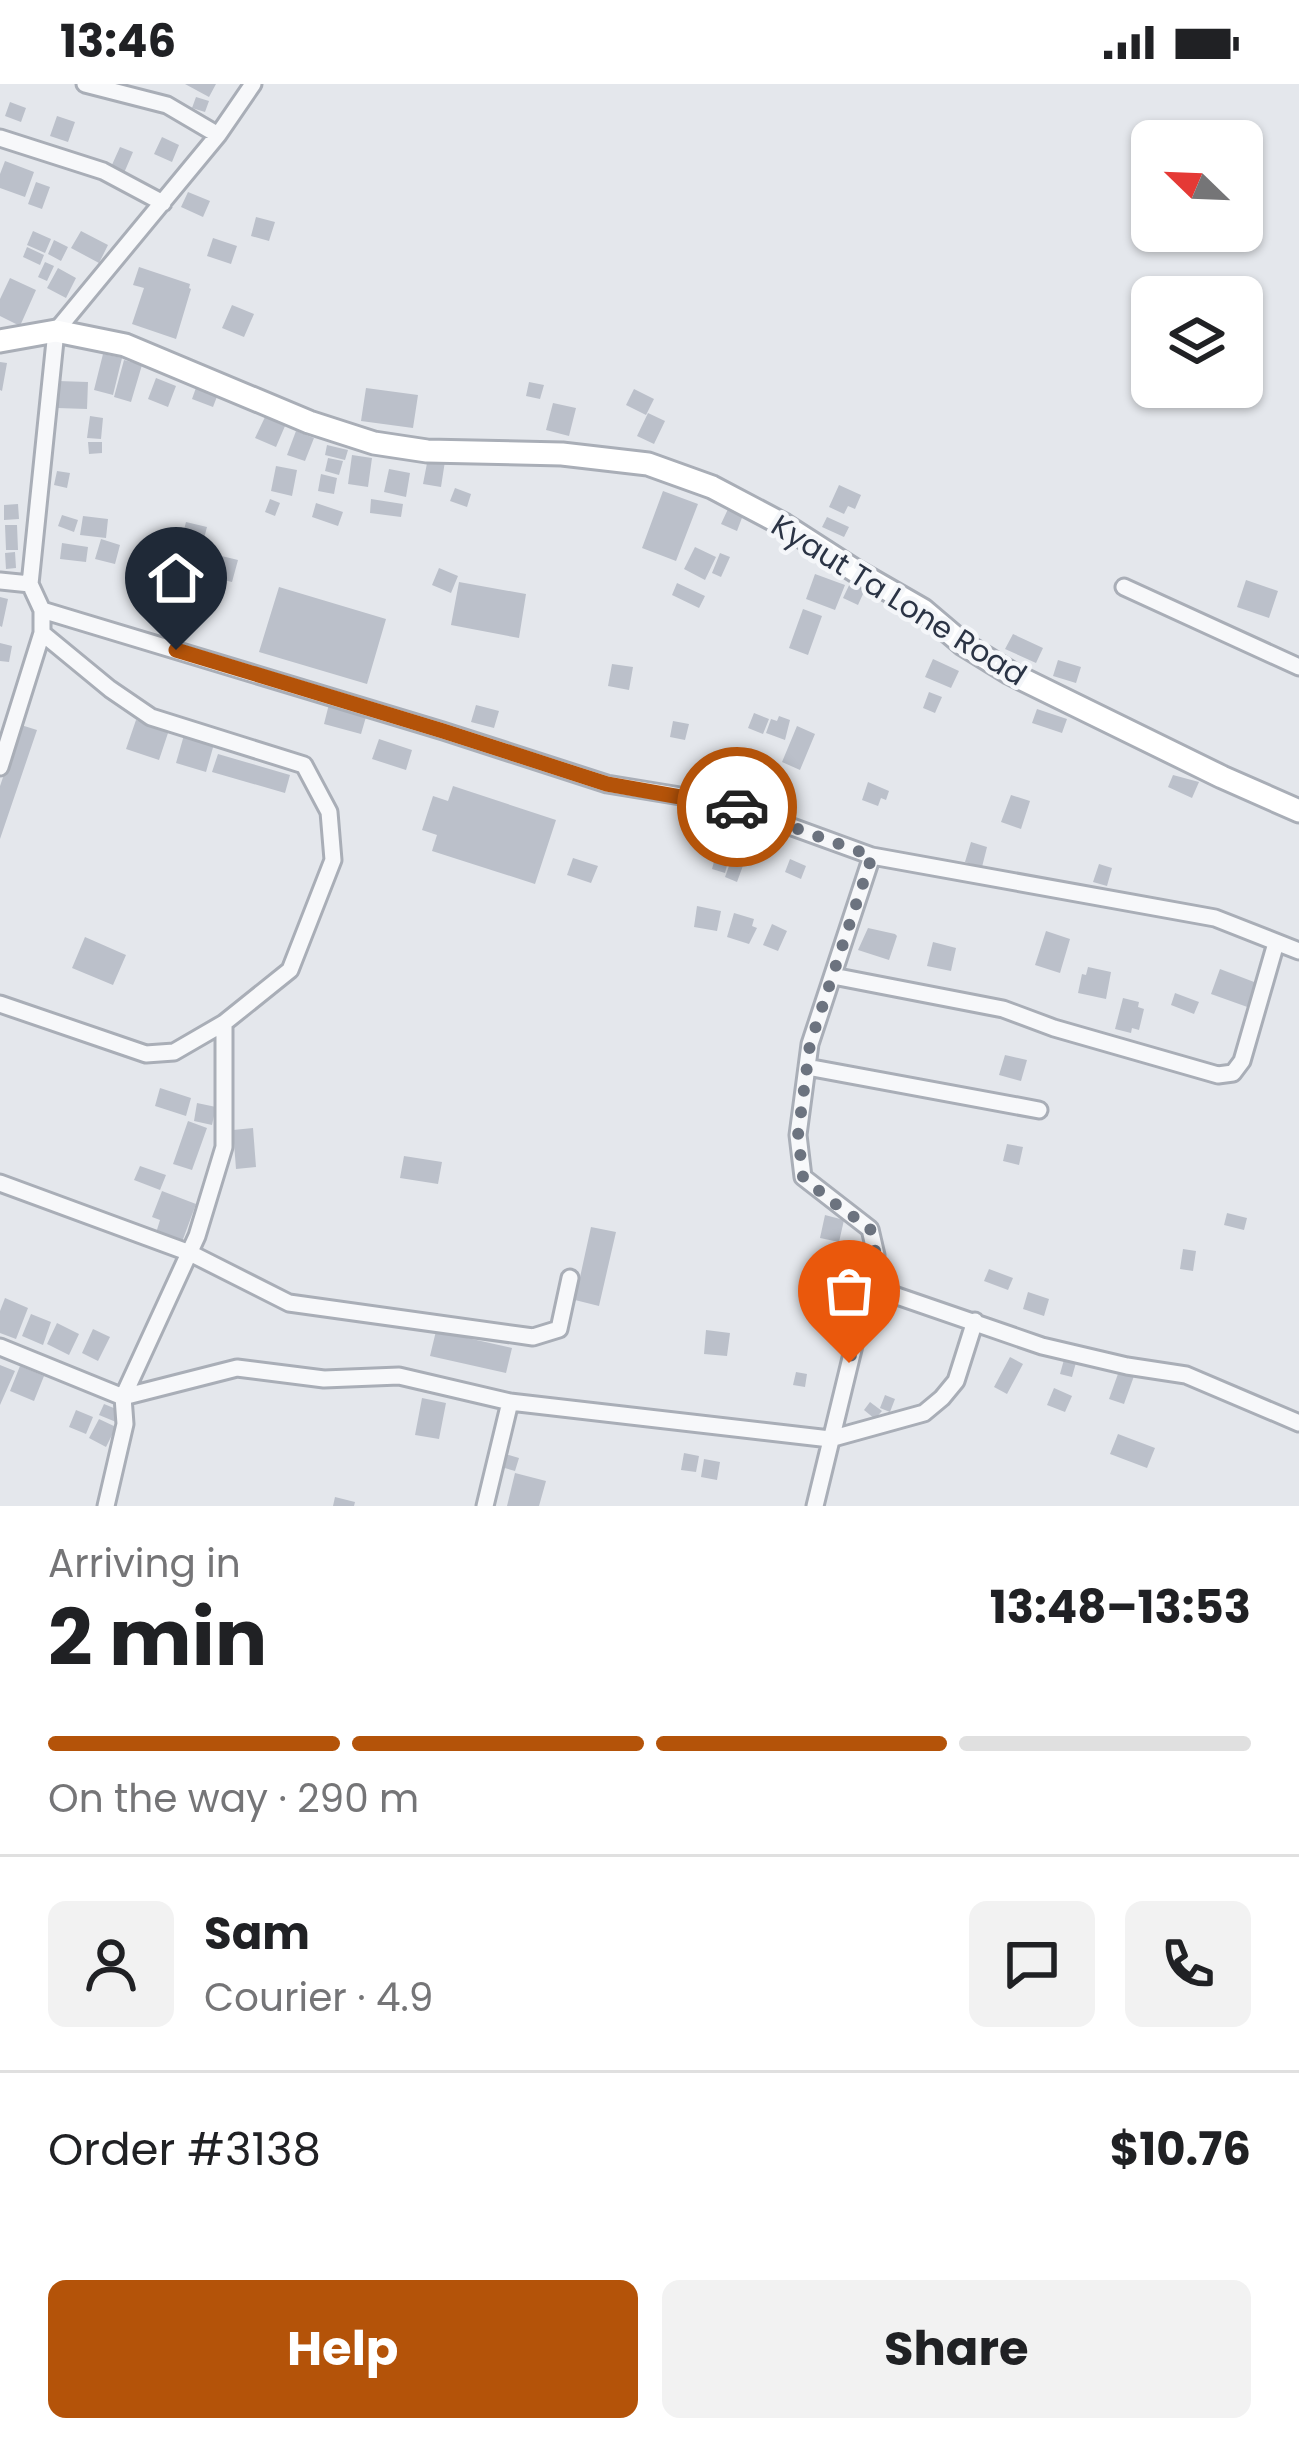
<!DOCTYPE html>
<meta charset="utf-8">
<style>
body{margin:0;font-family:Poppins,sans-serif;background:#f2f2f2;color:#202124;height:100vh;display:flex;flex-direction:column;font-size:45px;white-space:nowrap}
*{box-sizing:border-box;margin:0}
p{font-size:39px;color:#757577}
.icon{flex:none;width:66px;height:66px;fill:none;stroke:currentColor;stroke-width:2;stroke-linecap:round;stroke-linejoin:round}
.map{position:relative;height:1422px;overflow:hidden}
.details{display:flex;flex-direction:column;background:#fff;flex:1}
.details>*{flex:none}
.needle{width:78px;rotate:293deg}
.controls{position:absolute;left:1131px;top:36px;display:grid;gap:24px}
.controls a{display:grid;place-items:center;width:132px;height:132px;border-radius:18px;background:#fff;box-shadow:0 3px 9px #0004;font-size:60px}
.pin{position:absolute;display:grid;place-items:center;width:102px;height:102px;color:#fff;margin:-123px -51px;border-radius:50% 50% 50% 0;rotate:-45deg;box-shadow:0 0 12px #0007}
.pin .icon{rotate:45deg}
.courier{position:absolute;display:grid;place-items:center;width:120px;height:120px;margin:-60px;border:9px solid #b45309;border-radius:50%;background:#fff;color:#222;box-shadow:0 3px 15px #0007}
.summary em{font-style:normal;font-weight:700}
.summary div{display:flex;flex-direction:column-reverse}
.summary{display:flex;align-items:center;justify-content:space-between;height:204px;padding:0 48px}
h1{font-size:78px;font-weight:700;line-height:90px}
.bar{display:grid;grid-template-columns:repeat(4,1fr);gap:18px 12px;align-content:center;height:144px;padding:0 48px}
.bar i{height:15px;border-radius:9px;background:#e0e0e0}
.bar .current{background:#b45309}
.bar p{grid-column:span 4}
.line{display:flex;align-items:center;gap:30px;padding:0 48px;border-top:3px solid #e0e0e0}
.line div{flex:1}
.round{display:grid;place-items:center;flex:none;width:126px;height:126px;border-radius:18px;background:#f2f2f2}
.action{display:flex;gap:24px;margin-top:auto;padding:24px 48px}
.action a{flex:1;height:138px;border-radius:18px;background:#b45309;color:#fff;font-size:48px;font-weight:700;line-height:138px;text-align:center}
.action a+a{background:#f2f2f2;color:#202124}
.status{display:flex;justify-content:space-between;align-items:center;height:84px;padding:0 60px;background:#fff;direction:ltr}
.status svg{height:33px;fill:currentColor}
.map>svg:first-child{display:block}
</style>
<div class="status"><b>13:46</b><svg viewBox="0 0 49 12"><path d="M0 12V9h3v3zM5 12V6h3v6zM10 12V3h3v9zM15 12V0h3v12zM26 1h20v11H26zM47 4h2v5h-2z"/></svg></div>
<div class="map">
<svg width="1299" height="1422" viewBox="0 0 1299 1422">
<rect width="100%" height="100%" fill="#e4e7ec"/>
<path fill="#bbc0ca" d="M185,0h31l-7,13z
M196,13l13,4 -4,11 -13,-4z
M10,18l16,6 -5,14 -16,-6z
M57,32l18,6 -7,20 -18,-6z
M162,53l17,8 -7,17 -18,-8z
M120,63l13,5 -9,21 -13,-6z
M5,77l29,11 -9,25 -25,-9v-14z
M36,98l14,5 -8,22 -14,-5z
M188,108l22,9 -7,16 -22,-10z
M256,133l19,5 -6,19 -18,-5z
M33,147l18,8 -6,14 -18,-8z
M81,147l27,14 -9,18 -28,-15z
M213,154l24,8 -6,18 -24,-8z
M54,156l14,7 -7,14 -13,-7z
M27,163l17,8 -4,10 -17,-8z
M45,178l9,4 -7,15 -9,-4z
M139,183l51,17 -1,4 2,1 -15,50 -44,-15 12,-36 -11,-3z
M58,184l18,10 -10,20 -19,-10z
M10,194l26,12 -16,36 -20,-10v-17z
M232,221l22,9 -10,23 -22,-9z
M103,270l19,4 -9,37 -19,-5z
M124,276l18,5 -11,37 -17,-5z
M0,278l7,1 -5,28 -2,-1z
M156,294l20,8 -8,21 -20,-8z
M58,297l30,1 -1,27 -30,-1z
M529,298l15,3 -4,14 -14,-3z
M197,301l21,9 -5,13 -21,-8z
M366,304l52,7 -5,33 -52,-7z
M634,305l20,10 -8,16 -20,-10z
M553,319l23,5 -7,28 -23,-6z
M648,329l17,8 -11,23 -17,-8z
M90,332l13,2 -2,21 -14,-1z
M265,333l20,9 -9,21 -21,-9z
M296,347l18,7 -9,23 -18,-6z
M88,358h14v11l-13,1z
M327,361l21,5 -3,10 -20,-5z
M352,371l20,3 -4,29 -20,-3z
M328,374l15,3 -4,14 -14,-4z
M428,374l17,3 -4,26 -18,-3z
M276,382l21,4 -5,26 -21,-5z
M389,385l21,4 -4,24 -22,-5z
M57,387l13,2 -3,15 -13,-3z
M321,390l16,4 -3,16 -16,-3z
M839,401l22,10 -6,14 -7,-3 -4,8 -15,-7z
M455,404l16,6 -4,13 -17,-6z
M663,407l35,13 -22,57 -34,-13z
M270,415l10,4 -5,13 -10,-4z
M371,415l32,5 -2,13 -31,-4z
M316,419l27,9 -5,14 -26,-9z
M18,420l1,15 -15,1v-15z
M728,425l15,6 -6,16 -16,-7z
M62,431l16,5 -4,12 -16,-6z
M83,432l25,3 -2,19 -26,-3z
M827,433l22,10 -5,10 -22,-10z
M186,438l21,5 -10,38 -21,-5z
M5,441h12l1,25h-12z
M101,455l19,6 -5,19 -20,-5z
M62,459l26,4 -2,15 -26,-3z
M695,463l21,10 -11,23 -21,-11z
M15,468l1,16 -10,1 -1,-16z
M205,468l33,8 -6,22 -33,-8z
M720,469l10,4 -9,20 -9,-4z
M141,479l19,5 -8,32 -19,-5z
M439,484l19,8 -7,17 -19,-8z
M815,490l30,11 -10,25 -29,-11z
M853,493l15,6 -10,22 -15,-7z
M1246,496l32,11 -9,27 -32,-11z
M459,498l67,12 -7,44 -68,-13z
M677,499l28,13 -6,12 -27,-13z
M279,503l107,32 -19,65 -108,-32z
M0,513l8,2 -6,28 -2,-1z
M803,525l19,7 -14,39 -19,-7z
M1013,550l30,14 -7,15 -31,-14z
M0,559l12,3 -3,16 -9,-1z
M933,575l26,12 -8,17 -26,-11z
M1058,576l23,7 -5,16 -23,-7z
M612,580l21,3 -4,23 -21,-4z
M929,608l13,5 -7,16 -12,-5z
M330,616l38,10 -7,24 -37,-10z
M476,621l23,6 -5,17 -23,-6z
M1037,625l30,10 -5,14 -30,-10z
M754,629l15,6 -6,15 -15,-6z
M779,632l11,4 -5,20 -19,-7 5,-14 6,2z
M136,636l33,10 -10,30 -33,-11z
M673,637l16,3 -4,16 -15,-3z
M21,641l16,5 -37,109v-53z
M797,642l18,8 -15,36 -18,-8z
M184,651l30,9 -8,28 -30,-9z
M379,655l33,11 -6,20 -34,-11z
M218,670l72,21 -5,18 -73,-21z
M736,680l29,12 -9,21 -29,-11z
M1173,691l26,7 -7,16 -24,-11z
M868,698l21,9 -3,9 -5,-2 -3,8 -16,-6z
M453,702l103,34 -21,64 -103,-33 5,-16 -15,-5 11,-34 15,5z
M1011,711l19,6 -9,28 -20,-7z
M971,758l16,5 -5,20 -17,-5z
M716,770l13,4 -4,15 -13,-4z
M733,771l12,5 -8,22 -12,-5z
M573,774l25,8 -7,17 -24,-8z
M790,775l16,7 -5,13 -16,-7z
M1099,780l13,4 -5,18 -14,-4z
M697,822l24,5 -4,20 -23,-4z
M734,829l20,6 -2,7 5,2 -8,16 -22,-7z
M772,840l15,7 -9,20 -15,-6z
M868,844l27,6 2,2 -8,24 -31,-10z
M1046,847l24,8 -10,34 -25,-8z
M85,853l41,18 -13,30 -41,-17z
M933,858l23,6 -5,23 -24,-5z
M1088,883l23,5 -5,27 -28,-6 4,-19 4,1z
M1220,885l42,16 -9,24 -42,-15z
M1175,909l24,9 -5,12 -23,-9z
M1123,914l16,4 -1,5 6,2 -5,21 -7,-2 -1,5 -16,-4z
M1005,971l22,5 -6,21 -22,-6z
M160,1004l31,10 -5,18 -31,-10z
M197,1019l19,4 -4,18 -18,-4z
M188,1037l19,7 -15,42 -19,-6z
M253,1044l3,39 -20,2 -3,-39z
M1007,1060l16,3 -4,18 -16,-4z
M404,1072l38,6 -4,22 -38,-6z
M140,1082l26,9 -6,15 -26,-10z
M162,1107l34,13 -14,38 -26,-9 4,-13 -8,-3z
M1227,1129l20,5 -3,12 -20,-5z
M825,1131l19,5 -5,22 -19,-4z
M591,1143l25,5 -17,74 -24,-6z
M1183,1165l13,2 -3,20 -13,-2z
M989,1185l24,9 -5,12 -24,-9z
M1028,1208l21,7 -5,17 -21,-7z
M5,1214l23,10 -12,31 -16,-6v-22z
M31,1230l20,8 -8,23 -21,-9z
M57,1239l22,11 -10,21 -22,-11z
M93,1245l17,8 -12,24 -16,-8z
M706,1246l24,3 -3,23 -23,-2z
M436,1247l76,17 -6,25 -76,-17z
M1065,1272l12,3 -5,18 -12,-3z
M1010,1273l13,7 -16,30 -13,-7z
M0,1281l15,6 -15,34z
M20,1282l24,10 -10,25 -24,-10z
M1119,1287l15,5 -10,28 -15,-5z
M796,1288l11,2 -2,13 -12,-2z
M1054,1304l18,8 -7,16 -18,-7z
M885,1311l10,4 -5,13 -10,-4z
M422,1314l24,5 -7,36 -24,-4z
M870,1318l12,9 -7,8 -11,-9z
M104,1320l17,7 -5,11 -17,-7z
M76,1326l17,7 -7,17 -17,-7z
M99,1335l17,8 -10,20 -17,-9z
M1118,1350l37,14 -8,20 -37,-14z
M684,1369l15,3 -3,16 -15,-2z
M505,1370l14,4 -4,13 -14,-4z
M704,1375l16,3 -3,18 -16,-3z
M515,1389l31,8 -7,25h-32z
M335,1413l20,5 -1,4h-21z"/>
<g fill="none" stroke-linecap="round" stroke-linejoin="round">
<g stroke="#a9aeb7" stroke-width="21">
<path id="minor" d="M85,0l82,21 51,30
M0,54l103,33 60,32
M0,497l30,3 26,-253 162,-196 35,-51
M1124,503l175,80
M42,526l401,121 164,53 122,20 143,52 343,62 84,33
M0,683l42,-134v-23l-12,-26
M833,892l170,33 51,19 164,47 15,-2 9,-12 34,-118
M0,920l146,50 28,-2 50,-29 66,-53 43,-110 -4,-48 -25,-47 -153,-48 -41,-28 -68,-56
M807,983l232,43
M0,1099l190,70 99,50 244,34 26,-8 11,-51
M868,1202l174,60 85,20 59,9 113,48
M0,1263l123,50 114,-29 87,11 75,-3 111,26 320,37 94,-26 18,-15 14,-17 19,-60
M106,1422l19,-82 -2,-27 74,-161 27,-89v-124
M485,1422l25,-104
M815,1422l61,-251 -6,-26 -67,-52 -5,-42 12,-91 62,-188"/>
</g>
<g stroke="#a9aeb7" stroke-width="27">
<path id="secondary" d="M0,257l56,-10 69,14 184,77 65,21 53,8 135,3 86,10 64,23 72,38 73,47 66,38 40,34 47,29 212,104 77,34"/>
</g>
<use href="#minor" stroke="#f7f8fa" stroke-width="15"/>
<use href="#secondary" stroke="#fff" stroke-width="21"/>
</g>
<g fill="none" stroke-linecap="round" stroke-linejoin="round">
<path stroke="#6c737f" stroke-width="12" stroke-dasharray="0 21.6" d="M737,723l135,49 -62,188 -12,91 5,42 28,24 39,27 6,27 -27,108"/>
<path stroke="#b45309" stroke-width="15" d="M176,566l267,81 164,53 130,23"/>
</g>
<g text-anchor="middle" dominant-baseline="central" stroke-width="9" stroke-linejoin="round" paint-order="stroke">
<g font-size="30" fill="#2b3445" stroke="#f4f6f9">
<text transform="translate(899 516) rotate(32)">Kyaut Ta Lone Road</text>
</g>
</g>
</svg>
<div class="controls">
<a><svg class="needle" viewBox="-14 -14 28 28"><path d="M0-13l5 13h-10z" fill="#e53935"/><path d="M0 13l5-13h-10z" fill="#757577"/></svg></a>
<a><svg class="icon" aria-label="layers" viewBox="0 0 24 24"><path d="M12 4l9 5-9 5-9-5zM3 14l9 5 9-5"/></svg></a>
</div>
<div class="pin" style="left:849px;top:1279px;background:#ea580c"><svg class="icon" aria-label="bag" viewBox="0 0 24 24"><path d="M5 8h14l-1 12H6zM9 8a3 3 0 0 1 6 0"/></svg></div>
<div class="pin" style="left:176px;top:566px;background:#1f2937"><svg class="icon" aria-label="home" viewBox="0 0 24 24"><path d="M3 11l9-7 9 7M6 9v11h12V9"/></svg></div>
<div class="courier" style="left:737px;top:723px"><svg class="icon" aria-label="car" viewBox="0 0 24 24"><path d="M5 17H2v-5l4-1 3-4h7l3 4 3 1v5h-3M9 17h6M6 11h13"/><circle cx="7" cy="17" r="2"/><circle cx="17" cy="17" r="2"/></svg></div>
</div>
<section class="details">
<div class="summary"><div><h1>2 min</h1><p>Arriving in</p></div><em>13:48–13:53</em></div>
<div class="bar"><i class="current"></i><i class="current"></i><i class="current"></i><i></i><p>On the way · 290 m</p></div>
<div class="line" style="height:216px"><a class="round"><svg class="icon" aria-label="person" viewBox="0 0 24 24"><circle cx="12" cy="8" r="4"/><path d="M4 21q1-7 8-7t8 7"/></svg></a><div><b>Sam</b><p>Courier · 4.9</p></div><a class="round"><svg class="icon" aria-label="chat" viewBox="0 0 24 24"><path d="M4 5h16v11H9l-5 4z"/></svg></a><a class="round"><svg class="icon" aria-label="phone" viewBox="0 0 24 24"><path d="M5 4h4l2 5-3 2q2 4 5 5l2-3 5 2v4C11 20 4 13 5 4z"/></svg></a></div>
<div class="line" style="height:156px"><div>Order #3138</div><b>$10.76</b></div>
<div class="action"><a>Help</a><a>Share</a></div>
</section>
